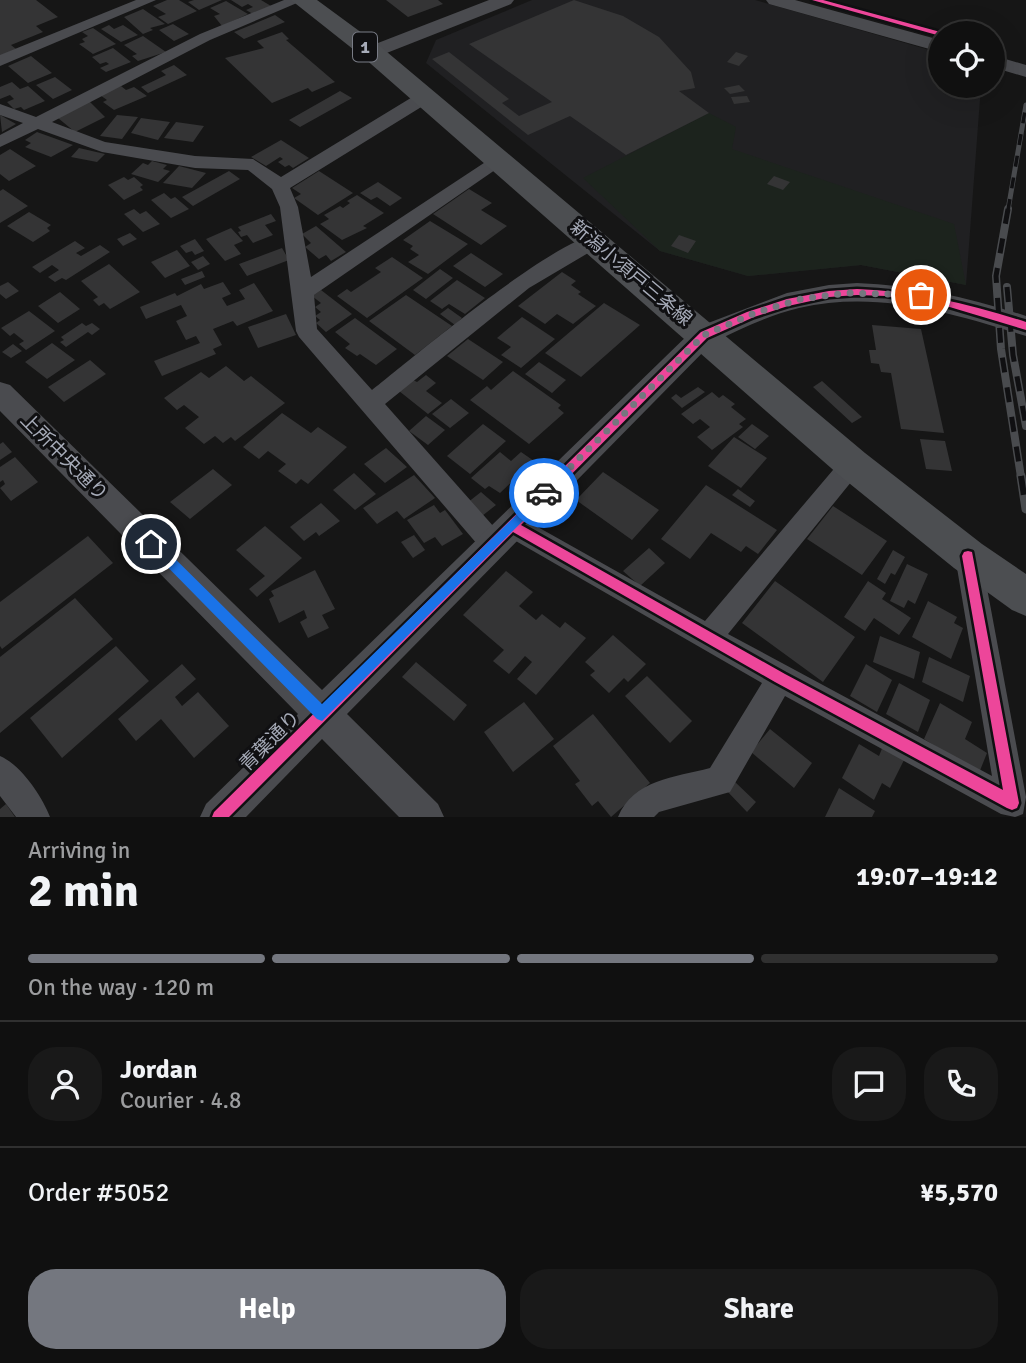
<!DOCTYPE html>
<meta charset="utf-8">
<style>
body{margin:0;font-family:Signika,"Noto Sans JP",sans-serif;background:#191919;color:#f1f3f6;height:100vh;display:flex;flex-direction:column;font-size:26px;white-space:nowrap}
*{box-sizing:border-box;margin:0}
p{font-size:23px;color:#9c9d9f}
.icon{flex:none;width:38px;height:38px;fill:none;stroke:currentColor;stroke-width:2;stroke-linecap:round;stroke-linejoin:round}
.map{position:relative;height:817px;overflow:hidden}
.panel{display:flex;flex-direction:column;background:#101010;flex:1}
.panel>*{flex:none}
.tools{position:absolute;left:928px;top:21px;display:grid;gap:14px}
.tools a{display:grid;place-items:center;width:77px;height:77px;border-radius:50%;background:#101010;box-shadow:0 7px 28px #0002,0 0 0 2px #303030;font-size:35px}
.pin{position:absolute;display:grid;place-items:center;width:60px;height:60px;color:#fff;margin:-30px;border:4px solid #fff;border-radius:50%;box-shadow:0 2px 7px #0007}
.courier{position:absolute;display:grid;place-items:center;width:70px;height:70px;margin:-35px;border:5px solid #1a73e8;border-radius:50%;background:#fff;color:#222;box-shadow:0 2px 9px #0007}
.summary em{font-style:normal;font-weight:800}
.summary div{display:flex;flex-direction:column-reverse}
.summary{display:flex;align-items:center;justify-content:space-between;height:119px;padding:0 28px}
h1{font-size:46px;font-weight:800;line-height:52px}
.bar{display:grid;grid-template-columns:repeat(4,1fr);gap:10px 7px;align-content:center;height:84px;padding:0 28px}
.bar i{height:9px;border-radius:5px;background:#303030}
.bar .active{background:#74777f}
.bar p{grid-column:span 4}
.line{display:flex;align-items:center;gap:18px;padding:0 28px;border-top:2px solid #303030}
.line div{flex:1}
.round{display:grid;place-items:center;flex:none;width:74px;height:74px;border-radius:28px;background:#191919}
.cta{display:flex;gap:14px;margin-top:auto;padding:14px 28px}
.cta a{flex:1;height:80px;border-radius:28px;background:#74777f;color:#fff;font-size:28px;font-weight:800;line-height:80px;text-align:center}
.cta a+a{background:#191919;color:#f1f3f6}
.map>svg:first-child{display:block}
</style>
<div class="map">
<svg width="1026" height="817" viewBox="0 0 1026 817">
<rect width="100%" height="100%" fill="#161616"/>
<path fill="#202022" d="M532,0h223l185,53v33h41l-15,199 -105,-20 -113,11 -88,-25 -234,-188 10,-23z"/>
<path fill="#1c231d" d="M709,113l27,14 -4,22 222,75 12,61 -105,-20 -113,11 -88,-25 -77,-73z"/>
<path fill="#343435" d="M0,0h36l22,17 -22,9 7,6 -32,13 5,4 -16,7z
M167,0h12l18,11 -29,13 -10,-7 8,-3 -13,-8z
M194,0h28l-23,10 -11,-8z
M231,0h30l10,6 -18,8 -7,-4 7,-3 -5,-3 -6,3z
M386,0h52l5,4 -35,13z
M574,0l49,16 36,21 32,35 4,16 -16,3 30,22 -83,42 -56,-39 -42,19 -96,-76 17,-7 60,47 -7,4 17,13 33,-14 -83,-58z
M226,1l22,13 -26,12 -8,-10 6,-2 -10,-6z
M143,9l22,15 -15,4 3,2 -10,4 -19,-17z
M275,15l10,7 -41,17 -10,-7z
M173,24l16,10 -15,7 -15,-11z
M109,25l5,4 9,-4 15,10 -17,7 -20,-13z
M93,28l23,16 -23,10 -14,-10 6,-2 -3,-3 6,-3 -6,-4z
M282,32l7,7 -3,1 49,42 -23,10 -4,-4 -36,15 -47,-45 39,-10 -7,-7z
M143,36l23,16 -28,9 -6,-5 5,-2 -13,-9z
M113,48l18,14 -25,10 -6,-4 9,-4 -3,-2 -6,2 -8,-7z
M736,52l12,4 -9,10 -12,-4z
M31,56l21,17 -24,10 -20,-17z
M174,65l13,10 -39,18 -7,-6 25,-12 -5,-4z
M55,77l17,13 -19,9 -17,-14z
M12,82l8,7 8,-3 17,15 -21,9 -3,-3 -7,2 -7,-7 7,-3 -4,-4 -10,4v-12z
M739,85l6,6 -15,3 -6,-6z
M121,86l5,4 8,-3 13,9 -33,14 -11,-8 4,-2 -7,-5z
M340,91l12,7 -52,29 -11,-7z
M747,96l3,6 -16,2 -3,-7z
M89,101l16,16 -30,15 -17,-14z
M0,115l16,9 -14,8z
M117,115l21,2 -16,22 -22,-3z
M141,118l29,4 -12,18 -27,-7z
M176,122l28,4 -11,16 -29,-4z
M37,132l36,13 -22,12 -26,-10 6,-4 -6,-3z
M281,140l28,18 -16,10 -4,-3 -4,2 -7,-5 5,-3 -3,-2 -14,9 -15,-9z
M79,148l26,6 -8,8 -26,-5z
M10,149l26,17 -27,15 -9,-7v-19z
M152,161l15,4 -4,4 7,2 -12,11 -27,-8 12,-11 5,2z
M179,166l27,7 -14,15 -29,-5z
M229,171l11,8 -47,27 -11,-9z
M319,171l34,22 -35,22 -24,-17 7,-4 -9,-6z
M774,176l16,6 -7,8 -16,-6z
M124,177l4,3 6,-3 9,8 -3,2 3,3 -19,10 -16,-15z
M378,182l24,16 -12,8 -13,-9 -6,3 -11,-7z
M3,189l25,17 -28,17v-32z
M469,189l23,14 -11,7 26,16 -26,19 -48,-31z
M164,193l7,6 4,-2 14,12 -18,9 -20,-18z
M357,195l27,18 -21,13 4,2 -25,12 -22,-16 9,-5 -5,-4 16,-9 3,2 7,-5 -3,-2z
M134,209l6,5 6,-3 14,13 -17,8 -19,-18z
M29,212l22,13 -4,3 3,3 -17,11 -26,-16z
M271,214l5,7 -11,4 8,10 -20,8 -6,-8 -6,2 -3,-5 3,-1 -3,-4z
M430,221l38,23 -40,30 -20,-12 11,-7 -9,-6 3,-3 -10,-6z
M316,226l30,26 -15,9 -5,-6 -7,4 -14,-12 6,-4 -9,-9z
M231,228l12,13 -9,4 7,9 -16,7 -19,-22z
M130,233l7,6 -14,7 -6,-7z
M679,235l17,6 -8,12 -17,-7z
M195,239l9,12 -9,4 -3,-4 -6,2 -6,-7z
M75,241l10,7 -9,5 5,3 19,-11 10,7 -44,28 -4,-2 -7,4 -7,-5 11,-7 -7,-5 -12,8 -8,-6z
M282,248l7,12 -42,16 -8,-12z
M177,250l13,16 -25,12 -14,-16z
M471,253l32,21 -18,13 -32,-21z
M203,256l7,8 -12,6 -7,-8z
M392,257l31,21 -56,40 -30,-22 10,-7 4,3 30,-20 -6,-4z
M109,264l31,28 -30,17 -6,-6 -5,3 -6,-6 5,-3 -17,-16z
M440,269l13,9 -27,21 -13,-9z
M202,271l3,6 -20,8 -4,-6z
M562,272l14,9 -5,4 10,7 -3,2 18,12 -23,18 -16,-10 -12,10 -27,-18z
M457,280l28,18 -20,16 -16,-10 -7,5 -12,-8z
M8,282l11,9 -13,8 -6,-5v-8z
M223,282l8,12 -9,4 5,8 18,-7 -6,-9 15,-7 19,28 -36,15 -4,-5 -20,8 9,16 -9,4 3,5 -54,22 -8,-15 46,-18 -4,-7 -10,4 -10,-19 11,-5 -6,-11 -35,14 -6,-12 35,-14 2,3 24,-12 3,5z
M321,290l31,24 -26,18 -10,-9 4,-3 -5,-4 6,-4 -6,-5 6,-4 -9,-7z
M60,292l20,17 -22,14 -20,-17z
M406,295l46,31 -37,29 -46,-34z
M604,303l36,22 -59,52 -36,-24z
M448,308l14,10 -7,7 -15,-11z
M29,311l26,20 -29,19 -7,-6 5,-3 -10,-8 -4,3 -9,-8z
M286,314l10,21 -38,13 -10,-21z
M522,317l33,22 -34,29 -20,-13 10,-8 -14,-9z
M355,318l42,31 -21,16 -16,-11 -3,2 -12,-8 5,-4 -15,-12z
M82,323l4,3 6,-3 8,6 -8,6 -4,-3 -22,15 -6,-5 4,-2 -3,-3z
M872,325l49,4 23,104 -43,-4 -10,-56 -10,-1 -2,-8 -8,-1 -2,-13h7z
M468,339l35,23 -20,18 -36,-24z
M52,343l23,17 -28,19 -22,-17z
M13,344l9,7 -11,7 -9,-6z
M90,360l16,14 -42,28 -16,-15z
M539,362l27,18 -14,13 -27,-19z
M226,366l18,15 7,-5 34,27 -50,38 -4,-4 -8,6 -8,-7 -11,8 -19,-16 14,-11 -15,-12 -7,5 -13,-12 37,-26 8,6z
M513,371l48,34 -3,3 6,5 -35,31 -59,-44 17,-14 4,4z
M426,375l10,8 -10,8 16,12 -14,11 -29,-23 14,-11 4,2z
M822,381l40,36 -10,6 -39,-36z
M698,387l7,5 -23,16 -11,-10 5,-4 5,4z
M712,392l7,6 4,-3 12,9 -4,3 15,12 -7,5 4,3 -31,23 -15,-13 13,-10 -10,-8 -7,5 -12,-10z
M451,399l18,14 -19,15 -18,-14z
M282,413l29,20 7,-6 29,20 -39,37 -7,-5 -5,5 -18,-13 8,-7 -18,-13 -9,8 -16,-12z
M426,416l19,14 -17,15 -19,-14z
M483,424l23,17 -36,33 -23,-18z
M752,424l17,12 -14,13 -17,-12z
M734,437l33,21 -26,30 -33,-22z
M920,439l25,2 7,30 -26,-2z
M3,442l9,10 -12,8v-16z
M386,448l21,19 -22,16 -21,-19z
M500,452l11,9 10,-9 13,9 -34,32 -11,-7 -4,3 -14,-11z
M15,457l23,25 -27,19 -11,-13 5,-4 -2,-4 -3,2v-15z
M213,469l19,16 -42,34 -20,-17z
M603,472l56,38 -27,30 -56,-40z
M354,473l22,21 -21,16 -22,-20z
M414,475l21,23 -31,21 -7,-8 -20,13 -14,-16z
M706,485l71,45 -19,24 -12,-8 -5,6 -30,-19 -21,26 -29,-20z
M738,489l17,12 -5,6 -18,-12z
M481,492l15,13 -14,11 -15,-13z
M321,503l19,18 -21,15 -3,-4 -12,9 -14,-14z
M434,505l6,8 5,-3 18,24 -21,12 -7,-9 -11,6 -17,-23z
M833,506l54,35 -25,34 -55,-36z
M265,526l37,32 -45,39 -8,-8 16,-13 -29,-26z
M414,535l11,15 -12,8 -12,-16z
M88,536l25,27 -111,86 -2,-3v-44z
M649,548l16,15 -25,23 -17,-15z
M893,550l12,7 -10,18 -4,-2 -6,11 -8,-5z
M907,564l21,10 -13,30 -7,-4 -4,8 -14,-7z
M315,570l20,39 -13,6 7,13 -21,10 -8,-16 7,-4 -3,-8 -25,13 -10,-24 5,-3 -3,-5z
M506,571l27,21 -14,14 17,14 6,-6 18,14 5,-6 21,16 -50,57 -19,-16 15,-17 -7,-6 -16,18 -16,-13 11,-11 -41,-35z
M775,581l80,56 -32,45 -81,-59z
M868,581l18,12 -4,6 29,19 -12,17 -25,-17 -9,13 -21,-14z
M75,598l38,41 -113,94v-76z
M928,601l29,16 -3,6 9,5 -12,31 -39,-22z
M613,635l33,29 -18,18 -4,-4 -15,15 -19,-18 5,-4 -10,-9z
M880,636l40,16 -6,27 -41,-17z
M116,646l33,35 -87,77 -32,-40z
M929,657l41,19 -7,26 -41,-20z
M416,662l51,43 -13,16 -52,-44z
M182,664l14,15 -21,18 7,9 16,-14 31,34 -35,32 -33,-39 -25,22 -18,-22z
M866,664l26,16 -15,32 -27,-16z
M647,676l45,45 -22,22 -45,-47z
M899,683l31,17 -12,32 -32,-18z
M524,702l30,37 -41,33 -29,-40z
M940,703l32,19 -7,17 22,14 -8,20 -55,-34z
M593,714l57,69 -39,34 -13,-16 -6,5 -17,-22 5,-3 -27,-35z
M770,729l42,34 -18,25 -43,-36z
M859,744l20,12 4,-10 21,14 -14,28 -8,-5 -8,17 -32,-22z
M734,781l22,21 -9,10 -21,-22z
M839,788l36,23 -3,6h-47z
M6,804l9,13h-15v-8z"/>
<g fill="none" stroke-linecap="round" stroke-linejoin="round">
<path fill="#4a4b4f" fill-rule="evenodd" d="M136,0h20l-156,66v-11z
M284,0h20l-94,40 -158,82 53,20 90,14 58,3 28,18 138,-84h12l2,4 -2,4 -141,87 8,19 13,70 182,-120 6,-2 9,6 -194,134 3,34 55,61c33,-26 196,-163 228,-154l3,5 -3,5 -71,42 -144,116 117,132 4,8 -4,8 -9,3 -9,-3 -185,-215 -3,-6 -16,-124 -8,-18 -24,-19 -53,-2 -93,-16 -64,-23 -38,18v-12l23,-12 -23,-8v-11l36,13 164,-83z
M852,454l8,3 4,7 -4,7 -132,163 264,142 -37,-220 4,-8 9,-3 9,3 4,8 45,241 -3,17 -8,3 -14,-3 -216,-118 -55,96 -71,20 -5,5h-36c15,-37 57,-40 92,-49l52,-85 -260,-150 -4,-8 4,-8 9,-3 9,3 185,104 139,-164z
M0,756c21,9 42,40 50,61h-34l-16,-21z"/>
<path fill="#4a4b4f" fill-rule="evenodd" d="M489,0h25l-3,4 -132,52h-14l-3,-4 3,-4z
M766,0h29l145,40v12l-171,-48z
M992,55l34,10v12l-34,-10z
M857,283c59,2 113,15 169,33v20c-75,-23 -148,-46 -227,-28 -30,7 -58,21 -86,34l-366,372 91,90 6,13h-45l-77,-78 -76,78h-46l6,-13 92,-90 -298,-303v-29l10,3 312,305 373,-362 92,-35 42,-8z"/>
<path fill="#4c4e51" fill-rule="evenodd" d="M291,0h26l64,47 484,406 117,91 44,30v42l-14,-6 -58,-42 -115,-93 -476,-418z"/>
<g stroke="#494b4e" stroke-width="5">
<path id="rail-far2" d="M1008,210l18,-105"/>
</g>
<g stroke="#494b4e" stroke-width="8">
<path id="rail-far1" d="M1008,209l-12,67 5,73 20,128
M1007,287l6,68 13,71"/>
</g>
<g stroke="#494b4e" stroke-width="9">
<path id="rail" d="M1021,476l5,33"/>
</g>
<use href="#rail-far2" stroke="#101012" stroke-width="3.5" stroke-dasharray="11" stroke-linecap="butt"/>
<use href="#rail-far1" stroke="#101012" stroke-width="5" stroke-dasharray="15" stroke-linecap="butt"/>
<use href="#rail" stroke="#101012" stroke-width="6" stroke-dasharray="19" stroke-linecap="butt"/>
<g stroke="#101012" stroke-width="5">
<path id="cycleway" d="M812,0h11l121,33 -7,2z
M857,289c59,2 113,15 169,33v8l-83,-25 -57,-9 -29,-1 -28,2 -41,9 -34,11 -47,21 -186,187 264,149 218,116 -41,-234 2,-4 4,-1 4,1 47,251 -2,5 -5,2 -5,-2 -232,-126 -262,-150 -284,285h-17l2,-5 487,-480 46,-20 40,-13 42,-8z"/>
</g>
<use href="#cycleway" fill="#ed469a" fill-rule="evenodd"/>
</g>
<path fill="#1a73e8" d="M544,488l4,1v7l-226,225 -5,-2 -172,-175 6,-5 5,1 166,164z"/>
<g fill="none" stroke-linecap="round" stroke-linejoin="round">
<path stroke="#74777f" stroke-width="7" stroke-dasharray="0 12.6" d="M544,493l160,-158 51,-22 46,-14 46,-6 74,2"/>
</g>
<g text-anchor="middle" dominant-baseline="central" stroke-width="6" stroke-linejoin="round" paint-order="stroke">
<rect fill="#101012" stroke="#797c86" stroke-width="2" x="353" y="32.5" width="24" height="29" rx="5"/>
<g font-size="18" font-weight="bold" fill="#a6abb8">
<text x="365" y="47">1</text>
</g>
<g font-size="19" fill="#a6abb8" stroke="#101012">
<text transform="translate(631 273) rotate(40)">新潟小須戸三条線</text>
<text transform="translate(64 457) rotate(45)">上所中央通り</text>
<text transform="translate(270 741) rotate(-45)">青葉通り</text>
</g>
</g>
</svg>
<div class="tools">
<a><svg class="icon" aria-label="locate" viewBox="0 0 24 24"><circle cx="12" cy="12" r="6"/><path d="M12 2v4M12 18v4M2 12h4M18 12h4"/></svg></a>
</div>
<div class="pin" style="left:921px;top:295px;background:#ea580c"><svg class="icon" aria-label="bag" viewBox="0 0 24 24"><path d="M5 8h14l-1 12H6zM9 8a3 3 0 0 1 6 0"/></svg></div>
<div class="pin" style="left:151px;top:544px;background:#1f2937"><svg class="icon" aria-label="home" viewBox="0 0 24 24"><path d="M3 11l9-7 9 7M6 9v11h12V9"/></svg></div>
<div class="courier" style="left:544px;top:493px"><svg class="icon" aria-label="car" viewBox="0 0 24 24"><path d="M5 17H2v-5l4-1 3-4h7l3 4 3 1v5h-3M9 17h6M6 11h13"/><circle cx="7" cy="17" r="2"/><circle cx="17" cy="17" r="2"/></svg></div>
</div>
<section class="panel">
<div class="summary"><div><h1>2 min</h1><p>Arriving in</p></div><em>19:07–19:12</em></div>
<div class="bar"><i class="active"></i><i class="active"></i><i class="active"></i><i></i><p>On the way · 120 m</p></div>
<div class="line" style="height:126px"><a class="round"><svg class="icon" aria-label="person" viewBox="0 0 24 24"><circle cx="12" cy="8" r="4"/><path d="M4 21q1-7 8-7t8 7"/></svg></a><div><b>Jordan</b><p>Courier · 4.8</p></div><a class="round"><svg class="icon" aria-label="chat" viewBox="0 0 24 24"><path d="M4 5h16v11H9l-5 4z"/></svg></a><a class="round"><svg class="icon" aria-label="phone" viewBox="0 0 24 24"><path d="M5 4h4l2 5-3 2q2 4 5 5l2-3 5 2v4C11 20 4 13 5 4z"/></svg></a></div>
<div class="line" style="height:91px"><div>Order #5052</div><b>¥5,570</b></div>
<div class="cta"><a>Help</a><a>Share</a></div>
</section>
